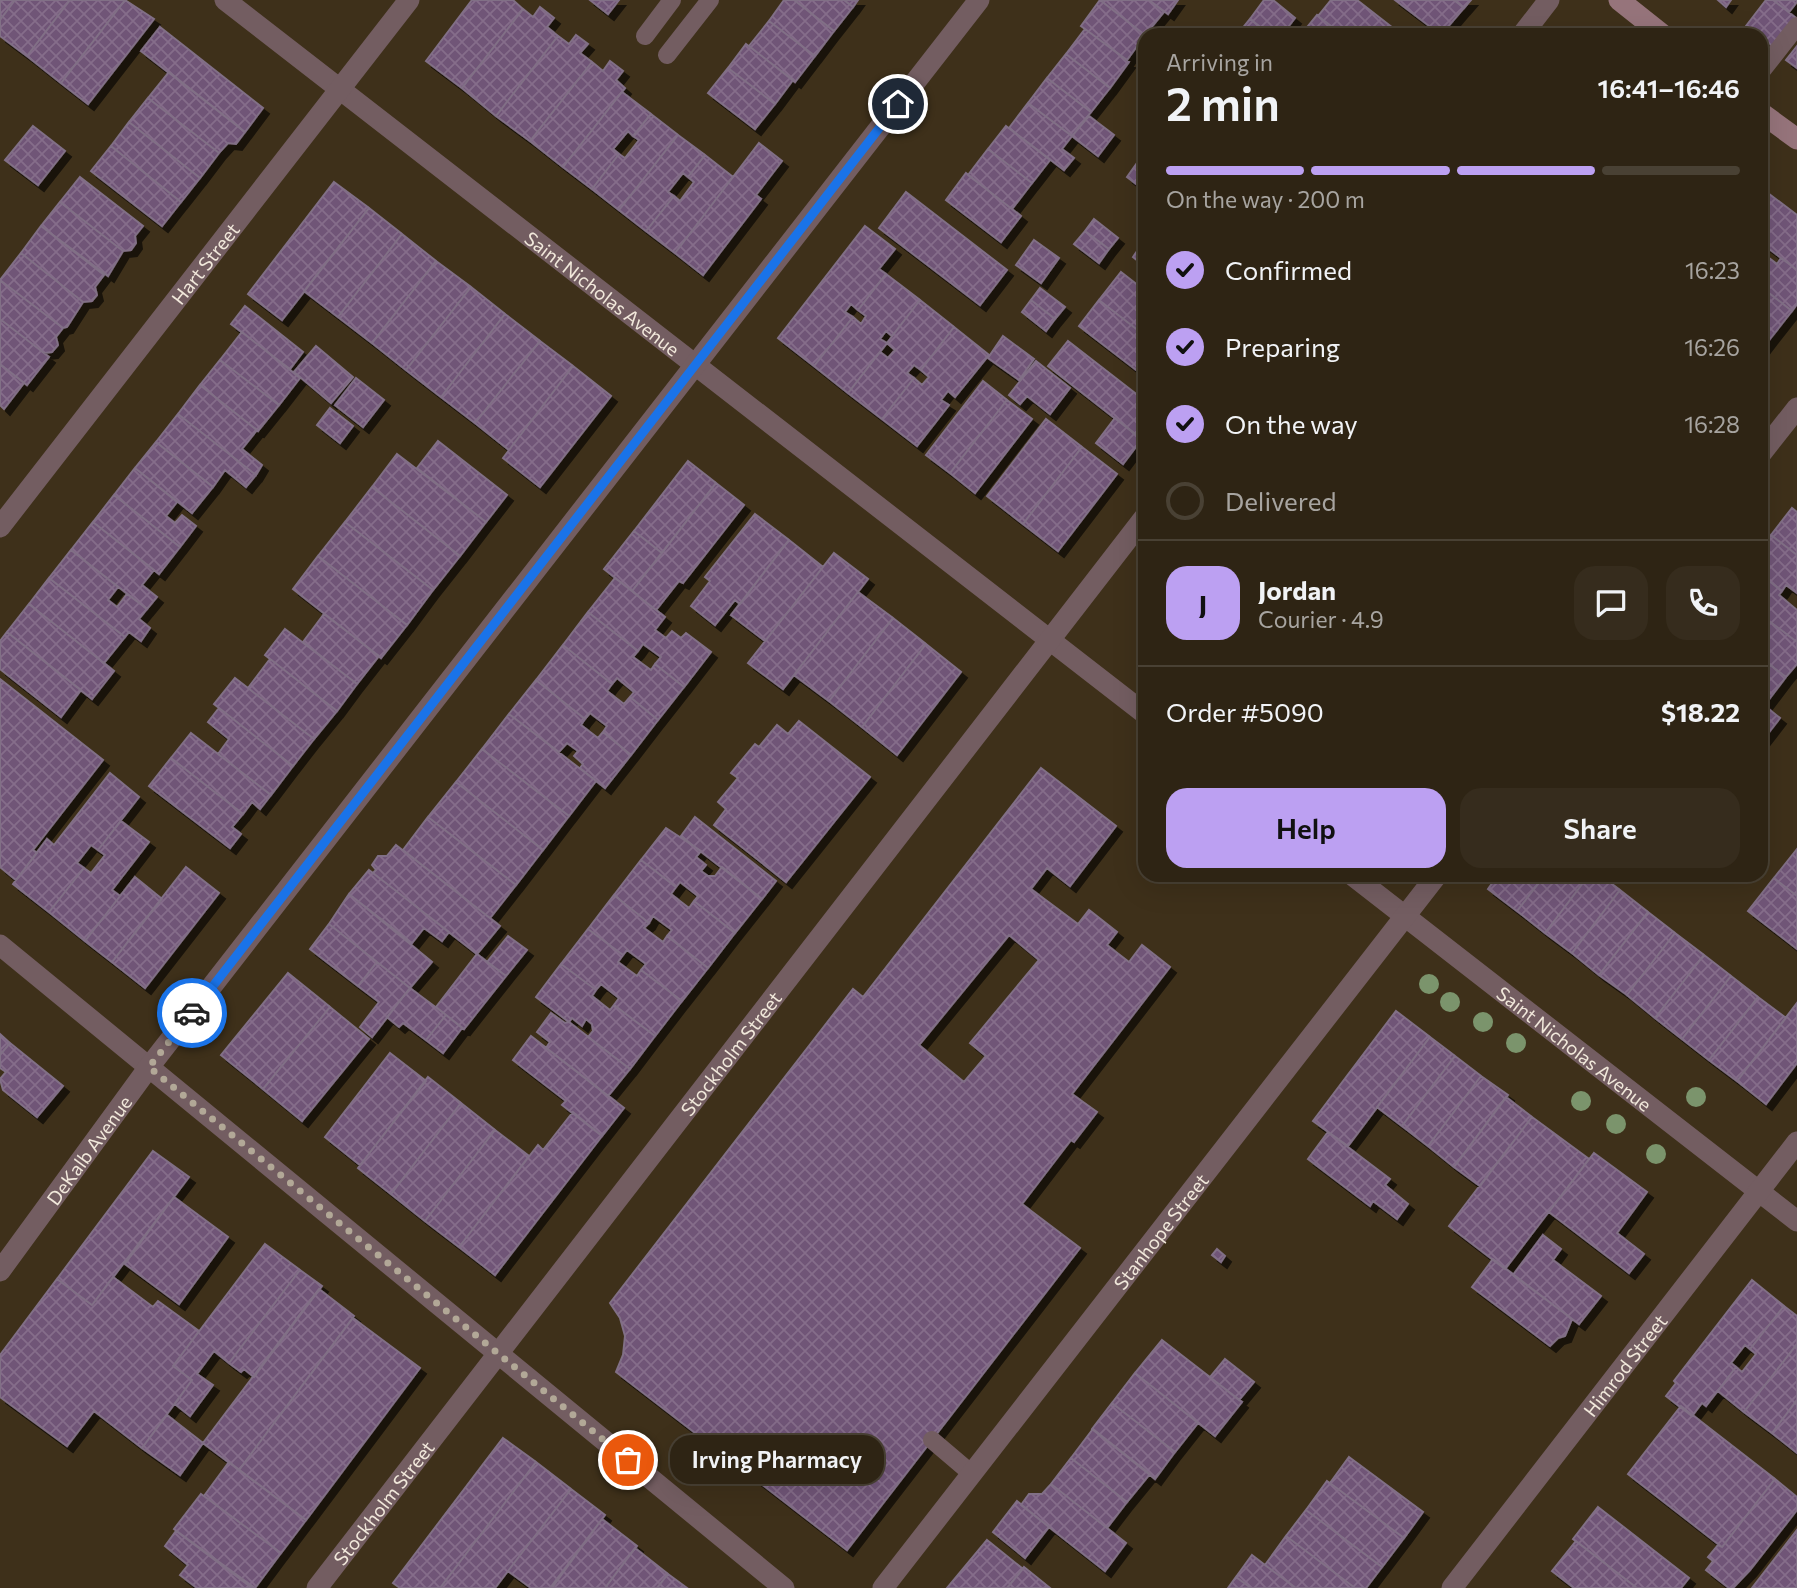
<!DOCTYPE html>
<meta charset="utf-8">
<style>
body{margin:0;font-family:Commissioner,sans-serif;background:#362c1d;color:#f1f3f6;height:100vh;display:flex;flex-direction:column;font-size:26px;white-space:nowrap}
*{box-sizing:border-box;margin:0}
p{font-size:23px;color:#a7a4a0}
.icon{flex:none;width:38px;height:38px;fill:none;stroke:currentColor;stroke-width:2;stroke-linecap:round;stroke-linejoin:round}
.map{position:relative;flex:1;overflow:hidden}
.drawer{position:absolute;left:1138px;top:28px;width:630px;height:854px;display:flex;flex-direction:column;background:#2e2414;border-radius:21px;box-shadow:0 7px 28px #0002,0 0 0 2px #494134}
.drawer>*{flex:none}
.pin{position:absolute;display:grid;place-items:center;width:60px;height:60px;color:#fff;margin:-30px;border:4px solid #fff;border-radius:50%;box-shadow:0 2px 7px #0007}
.courier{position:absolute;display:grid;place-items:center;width:70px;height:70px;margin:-35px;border:5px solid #1a73e8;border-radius:50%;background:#fff;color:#222;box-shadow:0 2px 9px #0007}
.bubble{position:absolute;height:49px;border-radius:21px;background:#2e2414;box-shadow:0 7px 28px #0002,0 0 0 2px #494134;font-size:23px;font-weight:600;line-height:49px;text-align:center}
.headline em{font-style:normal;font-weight:600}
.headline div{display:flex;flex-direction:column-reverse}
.headline{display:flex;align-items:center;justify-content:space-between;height:119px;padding:0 28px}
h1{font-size:46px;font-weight:600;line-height:52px}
.bar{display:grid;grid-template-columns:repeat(4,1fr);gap:10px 7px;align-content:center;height:84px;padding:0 28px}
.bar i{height:9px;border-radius:5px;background:#494134}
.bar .on{background:#bca0f2}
.bar p{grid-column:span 4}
.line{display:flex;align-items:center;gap:18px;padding:0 28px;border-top:2px solid #494134}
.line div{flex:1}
.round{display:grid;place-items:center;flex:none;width:74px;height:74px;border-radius:21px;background:#362c1d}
ol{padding:0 28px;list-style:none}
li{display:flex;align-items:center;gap:21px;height:77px}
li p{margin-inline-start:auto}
li .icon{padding:7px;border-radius:50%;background:#bca0f2;color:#111;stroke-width:4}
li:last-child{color:#a7a4a0}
li i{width:38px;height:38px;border:4px solid #494134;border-radius:50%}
.action{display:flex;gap:14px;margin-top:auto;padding:14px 28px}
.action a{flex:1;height:80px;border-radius:21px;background:#bca0f2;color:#111;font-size:28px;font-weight:600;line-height:80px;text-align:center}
.action a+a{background:#362c1d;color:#f1f3f6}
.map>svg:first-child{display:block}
</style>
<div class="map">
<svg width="1797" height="1588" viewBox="0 0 1797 1588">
<defs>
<pattern id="building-cross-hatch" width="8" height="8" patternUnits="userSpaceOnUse" patternTransform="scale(1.75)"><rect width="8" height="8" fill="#705477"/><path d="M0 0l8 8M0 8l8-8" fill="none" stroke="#856d8a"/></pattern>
<filter id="shadow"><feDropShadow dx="6" dy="6" stdDeviation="0" flood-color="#0009"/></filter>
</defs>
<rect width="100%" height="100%" fill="#3e301a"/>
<path fill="url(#building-cross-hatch)" stroke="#816f86" stroke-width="2" fill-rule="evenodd" filter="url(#shadow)" d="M0,0h15l-15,20z
M15,0h55l-43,56 -27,-20v-16z
M70,0h55l-64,83 -34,-27z
M125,0l29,19 -66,85 -27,-21z
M472,0h41l10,9 -61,79 -36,-27z
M590,0h29l-11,14z
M784,0h10l40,31 -19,25 -46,-35z
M794,0h50l9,7 -19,24z
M844,0h14l-5,7z
M1100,0l45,35 -18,25 -46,-34z
M1100,0h49l15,12 -19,23z
M1149,0h29l-10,14z
M1264,0h9l22,18 -13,17h-11l-21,-16z
M1331,0h26l45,35h-59l-25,-19z
M1395,0h59l10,8 -23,27z
M1454,0h17l-7,8z
M1718,0h13l-5,7z
M1766,0h7l23,18 -22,29 -28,-21z
M1773,0h24v2l-8,10z
M540,7l14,11 -7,9 11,9 -62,80 -34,-28 61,-79 10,8z
M1317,15l1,1 25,19h-33l-6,-4z
M1250,19l21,16h-34z
M769,21l46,35 -20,26 -46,-36z
M160,27l103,81 -18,24 -104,-81z
M1085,29l44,33 -19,26 -44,-34z
M576,35l12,9 -8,9 12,9 -62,79 -34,-25 62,-80 11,8z
M746,44l47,36 -18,24 -47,-36z
M1797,46v22l-11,-8z
M1066,54l44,34 -19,24 -44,-34z
M610,61l13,10 -7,9 9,8 -62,79 -33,-26 62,-79 11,9z
M728,68l47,36 -20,25 -47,-36z
M169,72l76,60 -9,12 -8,-1 -9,10 -71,-55z
M1047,78l44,34 -19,24 -44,-33z
M622,92l29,22 -18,22 -5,-5 -15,18 6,5 -27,35 -29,-22z
M148,98l71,55 -19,25 -71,-56z
M1028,103l44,33 -10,13 12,9 -10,12 -55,-42z
M651,114l27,21 -59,75 -27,-21 27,-35 6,4 14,-18 -6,-4z
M1089,116l25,19 -16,21 -26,-20z
M129,122l71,56 -19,24 -70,-56z
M33,126l32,25 -27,34 -33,-25z
M1006,126l44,34 -18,23 -44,-34z
M678,135l27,20 -17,22 -5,-4 -15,19 6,4 -28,35 -27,-21z
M759,143l23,18 -26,34 5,4 -58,76 -28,-22z
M111,146l70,56 -19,24 -71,-55z
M988,149l44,34 -20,26 -44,-34z
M1144,154v15l-7,-6z
M705,155l28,22 -58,76 -29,-22 28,-35 6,5 14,-19 -6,-5z
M1137,163l7,6v21l-17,-13z
M966,173l55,43 -20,26 -55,-42z
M80,177l63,49 -8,10 1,7 -5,7 -8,1 -63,-49z
M334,182l35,26 -87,112 -34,-26z
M1760,187l37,28v55l-37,-28z
M906,192l101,78 -27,35 -101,-77z
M60,202l63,49 -15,25 -67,-50z
M369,208l33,26 -64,83 -34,-26z
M1094,219l24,19 -9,11 -24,-18z
M41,226l63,49 -9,12 2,8 -5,6 -9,1 -62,-49z
M865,226l30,23 -16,20 7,5 -28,36 -7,-6 -6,8 8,5 -39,49 -36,-28z
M1085,231l24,18 -10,14 -25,-19z
M402,234l34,27 -64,82 -34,-26z
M1034,240l25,18 -18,25 -25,-18z
M1144,241v25l-11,-9z
M1760,251l17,13 4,-6 16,12v34l-5,7 -32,-25z
M21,253l62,49 -16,25 -4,1 -63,-48z
M436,261l35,26 -65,83 -34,-27z
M1121,272l23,18v45l-45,-35z
M886,274l34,26 -28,36 -6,-5 -6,8 7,4 -39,50 -34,-27 39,-49 8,7 5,-8 -8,-6z
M0,280l63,48 -7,9 2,8 -6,7 -8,1 -44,-34z
M1760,286l32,25 -22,28 -10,-7z
M471,287l34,27 -64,83 -35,-27z
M1040,288l25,19 -10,12 -24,-19z
M920,300l34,27 -33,43 -7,-5 -7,8 7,5 -32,41 -34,-26 32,-41 8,6 7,-8 -8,-7z
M1031,300l24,19 -9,12 -24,-19z
M1099,300l45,35v41l-65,-50z
M245,306l58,46 -13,17 -59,-45z
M505,314l35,27 -65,82 -34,-26z
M0,319l49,38 -22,28 -27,-21z
M954,327l35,28 -34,42 -7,-6 -7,9 8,5 -32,41 -35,-27 32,-41 8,7 7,-8 -8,-7z
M242,332l58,46 -21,27 -59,-45z
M1760,332l10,7 -10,13z
M1003,336l31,23 -15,21 -31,-22z
M540,341l33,25 -64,84 -34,-27z
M1068,341l76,59v23l-9,11 -87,-68z
M316,346l37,31 -22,26 -37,-31z
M220,360l59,45 -21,26 -58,-46z
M1036,361l34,27 -20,26 -23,-18 -7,8 -11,-9z
M0,364l24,19 -20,26 -4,-4z
M573,366l38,30 -71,91 -37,-29z
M356,378l28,22 -21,27 -28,-22z
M983,381l24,19 -57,73 -24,-18z
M200,385l57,45 -15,19 20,16 -6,10 -78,-61z
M1007,400l25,19 -57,74 -25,-20z
M330,408l23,18 -13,17 -23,-18z
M178,414l78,61 -10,12 -21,-17 -12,17 -57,-45z
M1115,418l27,21 -19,25 -27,-21z
M1046,419l36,28 -59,77 -36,-28z
M438,441l69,54 -21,27 -69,-54z
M156,442l57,45 -21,26 -57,-45z
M1082,447l35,27 -59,77 -35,-27z
M397,454l89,68 -26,34 -88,-69z
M688,461l28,22 -54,70 -28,-22z
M135,468l42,34 -11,14 9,7 7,-8 14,11 -16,21 -66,-52z
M716,483l28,22 -61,78 -4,-2 -23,29 -24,-19z
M372,487l88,69 -27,34 -88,-68z
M114,495l66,52 -21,27 -66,-52z
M1792,508l5,4v43l-26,-20z
M755,514l34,26 -49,64 -5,-4 -20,25 -24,-19 19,-25 -5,-4z
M93,522l61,48 -12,15 15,12 -10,12 -76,-59z
M345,522l88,68 -26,35 -89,-69z
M634,531l28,22 -30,38 -28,-22z
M1771,535l26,20v38l-11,-8 -4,6 -22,-17v-25z
M789,540l34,27 -58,74 -34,-26z
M71,550l47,37 -10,13 9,7 10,-13 20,15 -8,10 11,9 -9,13 -12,-9 -4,5 -76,-59z
M834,553l34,26 -85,110 -35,-26z
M318,556l89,69 -26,33 -88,-69z
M1760,574l22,17 -3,4 18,15v32l-37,-28z
M49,578l76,59 -21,26 -75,-59z
M615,578l50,39 -10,13 11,8 6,-7 9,7 5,-5 25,19 -27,35 -29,-23 6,-7 -18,-13 -5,7 -50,-39z
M858,592l35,26 -64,83 -35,-26z
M29,604l85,67 -22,28 -85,-67z
M588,612l50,39 -5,6 18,13 4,-6 29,23 -26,33 -28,-23 4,-5 -17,-14 -5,6 -49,-39z
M324,614l55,42 -22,28 -54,-42z
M1760,614l37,28v22l-11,13 -25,-19 4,-6 -5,-3z
M893,618l33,26 -64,83 -33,-26z
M285,629l72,55 -20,27 -72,-56z
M7,632l74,58 -20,27 -61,-48v-28z
M926,644l35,28 -64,83 -35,-28z
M563,645l49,39 -5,7 17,13 6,-7 28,23 -27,35 -28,-23 4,-6 -17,-13 -5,6 -49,-39z
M1761,658l25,19 -22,29 -4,-4z
M270,659l67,52 -23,28 -66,-51z
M235,678l79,61 -21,27 -79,-62z
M0,679l103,81 -70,90 4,3 -21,27 -16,-13z
M536,680l49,39 -4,6 17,13 5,-6 28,23 -26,33 -25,-20 3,-4 -9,-8 4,-5 -11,-8 -8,9 -50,-38z
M1760,702l20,16 -17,22 -3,-2z
M219,708l74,58 -22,29 -53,-41 11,-15 -21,-17z
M509,714l87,67 -27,35 -87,-67z
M799,721l71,56 -84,105 -72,-57 12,-16 -8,-7 20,-24 -7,-5 24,-29 4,3 18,-22 11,9z
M191,733l80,62 -11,14 -8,-7 -9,12 -72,-56z
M482,749l87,67 -26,34 -87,-68z
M171,758l72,56 -11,13 9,7 -11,14 -81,-62z
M1041,768l75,58 -46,60 -23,-18 -16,21 47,35 11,-14 28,22 -10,13 22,17 13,-17 28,22 -98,127 25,18 -23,30 -3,-2 -49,64 58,44 -233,302 -231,-178 7,-17 2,-19 -5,-18 -10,-15 243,-314 10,8zM1009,935l30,25 -69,83 16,13 -22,26 -45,-37z
M110,773l29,24 -41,53 -7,-5 -14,18 7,5 -35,44 -36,-28 34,-45 7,6z
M456,782l87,68 -27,35 -88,-68z
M428,817l88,68 -26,33 -87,-68z
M695,817l81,64 -14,18 -81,-63z
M121,821l28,21 -37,48 8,6 -35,45 -36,-29 35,-44 7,5 14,-18 -7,-5z
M666,828l35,23 -5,6 10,8 -5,6 7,5h7l7,-9 40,32 -27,34 -41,-32 4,-5 -18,-14 -4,5 -35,-27z
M396,845l104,81 -23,28 -104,-81 3,-3 -4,-5 6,-9h9z
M1797,849v47l-23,-18z
M641,860l35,27 -5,7 18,14 5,-7 41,32 -27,35 -41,-32 5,-6 -19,-14 -4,7 -35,-28z
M186,867l33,26 -74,95 -33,-26z
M369,870l80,62 -7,9 -18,-13 -12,15 -63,-49z
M1498,875h47l-28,36 -29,-22z
M1545,875h44l-44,58 -28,-22z
M1589,875h11l20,15 -48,63 -27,-20z
M135,877l27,22 -50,63 -27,-21z
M1774,878l23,18v53l-49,-38z
M1620,890l28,22 -49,63 -27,-22z
M349,894l83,68 -22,26 -81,-64z
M614,895l35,28 -5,5 19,14 4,-6 41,32 -26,33 -41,-31 5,-6 -19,-14 -4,5 -35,-26z
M1648,912l27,21 -48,62 -28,-20z
M329,924l48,38 -19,24 -48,-37z
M588,929l35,26 -5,7 19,14 4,-6 41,31 -27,35 -41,-31 5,-7 -18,-14 -5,6 -35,-26z
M1675,933l29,22 -49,63 -28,-23z
M508,936l19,14 -21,26 -19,-14z
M477,954l29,22 -42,53 -28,-22z
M1704,955l27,21 -49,63 -27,-21z
M377,962l33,26 -38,49 -12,-10 19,-25 -21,-16z
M561,964l35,26 -4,6 18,14 4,-5 41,31 -25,33 -42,-32 5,-6 -1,-7 -6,-5 -4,7 -10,-8 -3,4 -33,-25z
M288,973l42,34 -67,82 -42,-34z
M1731,976l27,21 -49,63 -27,-21z
M410,988l36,27 -20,25 -23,-17 -4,4 -12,-10z
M1758,997l28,21 -49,63 -28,-21z
M1797,1003v60l-31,41 -29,-23z
M330,1007l39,32 -67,82 -39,-32z
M1396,1011l34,26 -82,109 -35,-25z
M551,1013l14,10 4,-1 61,47 -22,27 -62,-48 4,-6 -13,-10z
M446,1015l16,13 -19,25 -17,-13z
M0,1034l10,9 -10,12z
M531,1036l93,72 -22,28 -40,-31 4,-4 -53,-41z
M1430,1037l25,19 -53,70 -25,-19z
M10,1043l53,43 -26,31 -34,-27 -3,-11 6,-7 -6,-4v-13z
M390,1053l36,28 -66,84 -35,-28z
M1455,1056l26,20 -53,70 -26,-20z
M1481,1076l27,19 -54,72 -26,-21z
M428,1077l33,26 -70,91 -33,-26z
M1506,1097l26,20 -52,69 -26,-19z
M461,1103l34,27 -70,91 -34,-27z
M573,1112l29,24 -107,139 -36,-28 79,-102 5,5z
M1532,1117l57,42 -84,110 -56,-43z
M495,1130l34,26 -70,91 -34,-26z
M1328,1132l62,47 -5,6 23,19 -11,15 -24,-18 -3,5 -62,-47z
M153,1151l36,26 -97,128 -35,-26z
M1594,1153l53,39 -30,41 27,21 -15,19 -80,-61z
M174,1197l54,40 -49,67 -54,-40z
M1543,1235l18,14 -8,11 48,36 -22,28 -66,-49z
M265,1244l35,26 -71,93 -15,-12 -17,23 16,11 -23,31 -15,-12 17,-24 -19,-14z
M1217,1249l8,7 -4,6 -9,-7z
M1493,1259l79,60 -7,17 -7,2 -8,8 -78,-59z
M300,1270l22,16 -68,91 -10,-8 -3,3 -12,-9z
M113,1277l40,30 5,-6 41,30 -26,35 19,14 -50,68 -48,-37 -27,35 -67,-49v-42l57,-76 35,26z
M1752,1280l32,26 -34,43 -5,-4 -14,18 5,4 -30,39 -4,-3 -10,13 -26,-20 10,-13 -2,-2z
M319,1289l35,27 -115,154 -36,-27z
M1784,1306l13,10v28l-53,68 -26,-21 18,-24 6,5 14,-18 -6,-5z
M353,1318l67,50 -114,152 -67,-50z
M1162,1340l80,62 -27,34 -80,-63z
M1797,1344v56l-25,33 -28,-21z
M1225,1359l29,23 -15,18 -29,-23z
M1135,1373l63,50 -23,29 -63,-49z
M1797,1400v53l-25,-20z
M1112,1403l63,49 -20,27 -63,-50z
M1681,1406l94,73 -53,68 -94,-73z
M167,1415l36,28 -23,32 -38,-27z
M1093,1429l57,45 -23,28 -56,-44z
M503,1438l33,24 -96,126h-40l-7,-5z
M1349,1457l74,55 -19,26 -74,-55z
M1071,1458l56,44 -20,26 -56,-44z
M229,1462l77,58 -25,33 -77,-57z
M536,1462l35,27 -63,82 -13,17h-55z
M1775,1479l22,18v13l-47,60 -17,18h-4l-23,-18 7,-9 -5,-4 10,-12 4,2z
M1327,1481l77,57 -22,29 -76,-57z
M1051,1484l75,59 -21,28 -84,-66 8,-11h13z
M571,1489l34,26 -55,73h-19l-23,-17z
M201,1494l80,59 -26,35 -81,-59z
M1017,1501l32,26 -24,31 -32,-26z
M1598,1507l91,71 -8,10h-44l-64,-49z
M1306,1510l76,57 -16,21h-11l-69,-52z
M602,1519l35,27 -32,42h-53z
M1797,1530v58h-45z
M176,1531l76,57h-55l-17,-13 8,-10 -23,-19z
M1286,1536l69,52h-59l-31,-23z
M987,1540l36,29 -16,19h-60z
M1576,1541l61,47h-63l-22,-17z
M635,1548l33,26 -11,14h-52z
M1252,1555l13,10 31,23h-45l-15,-11z
M1024,1567l26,21h-43z
M668,1574l19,14h-30z
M1236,1577l15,11h-23z"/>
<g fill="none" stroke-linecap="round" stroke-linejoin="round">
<path stroke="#735d61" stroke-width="18" d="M645,36l27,-36
M667,55l43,-55
M1760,73l37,-47
M932,1440l40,34"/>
<g stroke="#735d61" stroke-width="21">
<path id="s1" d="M225,0l919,713"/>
<path d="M1522,35l27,-35"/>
<path d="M1760,455l37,-47"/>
<path id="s2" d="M0,527l409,-527"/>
<path id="s3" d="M1352,875l445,346"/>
<path d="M0,945l784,643"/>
<path id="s4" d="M0,1271l149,-204 830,-1067"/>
<path id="s5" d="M317,1588l827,-1070"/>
<path id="s6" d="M883,1588l554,-713"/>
<path id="s7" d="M1452,1588l345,-446"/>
</g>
<path stroke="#96747b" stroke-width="21" d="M1619,0l44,35
M1760,112l37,27"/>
</g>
<g fill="#7b946c">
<circle cx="1429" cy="984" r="10"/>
<circle cx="1450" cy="1002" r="10"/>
<circle cx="1483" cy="1022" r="10"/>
<circle cx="1516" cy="1043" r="10"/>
<circle cx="1696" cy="1097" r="10"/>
<circle cx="1581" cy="1101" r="10"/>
<circle cx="1616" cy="1124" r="10"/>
<circle cx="1656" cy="1154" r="10"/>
</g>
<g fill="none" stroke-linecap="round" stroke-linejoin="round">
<path stroke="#b2a897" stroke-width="7" stroke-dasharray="0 12.6" d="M192,1013l-43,54 479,393"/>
<path stroke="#1a73e8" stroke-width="9" d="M192,1013l706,-909"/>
</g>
<g text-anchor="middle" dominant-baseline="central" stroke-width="5" stroke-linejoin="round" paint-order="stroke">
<g font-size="19" fill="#f1e8db" stroke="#1f1910">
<text stroke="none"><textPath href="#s2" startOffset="334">Hart Street</textPath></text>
<text stroke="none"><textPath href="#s1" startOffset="478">Saint Nicholas Avenue</textPath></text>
<text stroke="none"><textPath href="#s3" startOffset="282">Saint Nicholas Avenue</textPath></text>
<text stroke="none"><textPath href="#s5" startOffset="676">Stockholm Street</textPath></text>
<text stroke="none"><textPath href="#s4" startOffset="150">DeKalb Avenue</textPath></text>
<text stroke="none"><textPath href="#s6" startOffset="452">Stanhope Street</textPath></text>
<text stroke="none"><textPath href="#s7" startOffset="282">Himrod Street</textPath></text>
<text stroke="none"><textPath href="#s5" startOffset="108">Stockholm Street</textPath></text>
</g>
</g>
</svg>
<div class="pin" style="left:628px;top:1460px;background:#ea580c"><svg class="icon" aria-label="bag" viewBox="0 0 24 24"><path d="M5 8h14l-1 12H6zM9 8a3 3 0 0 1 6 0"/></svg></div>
<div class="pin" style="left:898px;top:104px;background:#1f2937"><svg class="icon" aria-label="home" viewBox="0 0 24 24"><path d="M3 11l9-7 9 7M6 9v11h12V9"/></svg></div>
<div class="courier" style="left:192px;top:1013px"><svg class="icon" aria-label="car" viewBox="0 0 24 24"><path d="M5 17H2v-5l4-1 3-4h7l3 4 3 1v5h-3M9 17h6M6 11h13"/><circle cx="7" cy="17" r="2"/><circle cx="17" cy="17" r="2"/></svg></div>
<div class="bubble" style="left:670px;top:1435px;width:214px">Irving Pharmacy</div>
<section class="drawer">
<div class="headline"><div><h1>2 min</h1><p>Arriving in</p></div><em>16:41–16:46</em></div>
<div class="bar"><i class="on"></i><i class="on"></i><i class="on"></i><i></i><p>On the way · 200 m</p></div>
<ol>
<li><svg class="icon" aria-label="check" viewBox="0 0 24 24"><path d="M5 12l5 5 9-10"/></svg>Confirmed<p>16:23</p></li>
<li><svg class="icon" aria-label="check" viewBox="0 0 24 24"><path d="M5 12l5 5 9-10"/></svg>Preparing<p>16:26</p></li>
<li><svg class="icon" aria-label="check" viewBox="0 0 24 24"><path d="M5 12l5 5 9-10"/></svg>On the way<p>16:28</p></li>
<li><i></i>Delivered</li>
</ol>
<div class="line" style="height:126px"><b class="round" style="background:#bca0f2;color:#111">J</b><div><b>Jordan</b><p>Courier · 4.9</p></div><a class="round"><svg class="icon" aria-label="chat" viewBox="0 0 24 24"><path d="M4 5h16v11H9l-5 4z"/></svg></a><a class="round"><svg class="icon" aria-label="phone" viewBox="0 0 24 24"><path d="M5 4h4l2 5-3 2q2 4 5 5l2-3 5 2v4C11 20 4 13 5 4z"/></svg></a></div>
<div class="line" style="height:91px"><div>Order #5090</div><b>$18.22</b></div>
<div class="action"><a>Help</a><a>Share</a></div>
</section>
</div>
